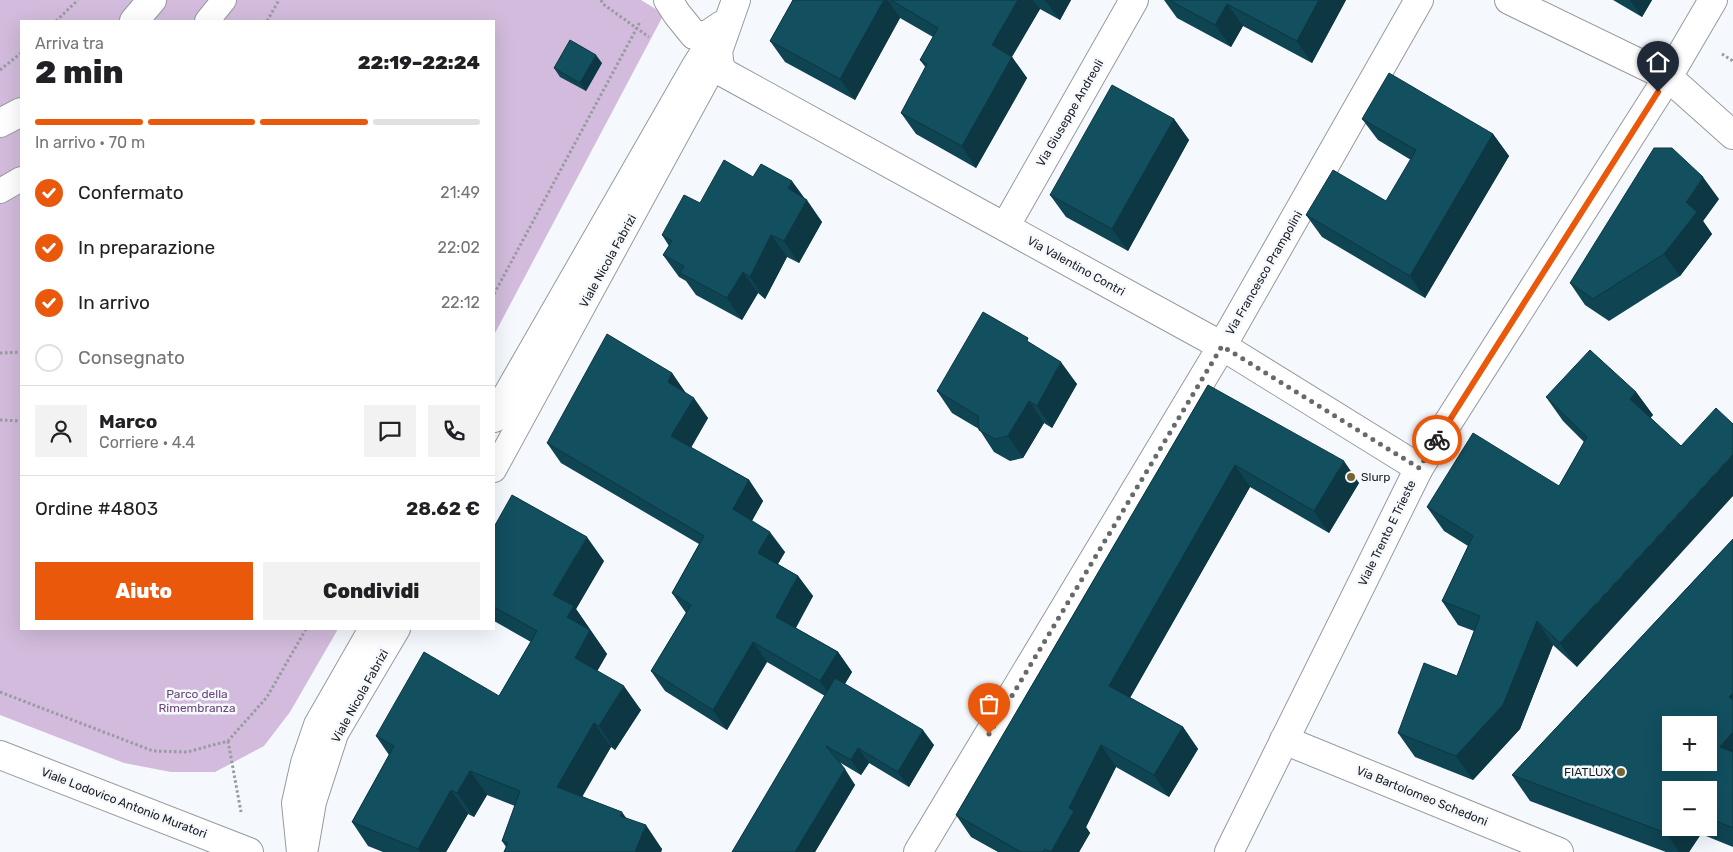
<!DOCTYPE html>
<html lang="it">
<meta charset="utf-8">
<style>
body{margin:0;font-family:Rubik,sans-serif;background:#f2f2f2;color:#202124;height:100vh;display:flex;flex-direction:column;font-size:19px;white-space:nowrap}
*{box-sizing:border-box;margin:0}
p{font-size:16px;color:#757577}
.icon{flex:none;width:28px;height:28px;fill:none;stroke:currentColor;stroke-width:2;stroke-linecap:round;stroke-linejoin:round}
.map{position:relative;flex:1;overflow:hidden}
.side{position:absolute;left:20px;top:20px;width:475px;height:610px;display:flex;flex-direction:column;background:#fff;border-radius:0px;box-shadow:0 5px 20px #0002}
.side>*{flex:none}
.buttons{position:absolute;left:1662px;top:716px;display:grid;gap:10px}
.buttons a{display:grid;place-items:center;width:55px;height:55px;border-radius:0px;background:#fff;box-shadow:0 5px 20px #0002;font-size:25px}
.pin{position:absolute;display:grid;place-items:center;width:42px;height:42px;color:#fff;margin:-51px -21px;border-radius:50% 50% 50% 0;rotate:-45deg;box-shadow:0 0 5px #0007}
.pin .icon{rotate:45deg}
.courier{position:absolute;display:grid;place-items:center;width:50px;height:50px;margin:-25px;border:4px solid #ea580c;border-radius:50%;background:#fff;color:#222;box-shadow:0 1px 6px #0007}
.head em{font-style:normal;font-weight:800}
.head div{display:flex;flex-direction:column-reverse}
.head{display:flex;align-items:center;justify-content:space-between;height:85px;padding:0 15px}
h1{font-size:32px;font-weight:800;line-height:38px}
.bar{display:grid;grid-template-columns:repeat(4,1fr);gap:8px 5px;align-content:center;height:60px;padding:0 15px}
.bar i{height:6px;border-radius:4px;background:#e0e0e0}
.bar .selected{background:#ea580c}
.bar p{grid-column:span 4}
.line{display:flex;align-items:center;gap:12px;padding:0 15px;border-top:1px solid #e0e0e0}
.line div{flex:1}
.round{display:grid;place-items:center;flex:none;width:52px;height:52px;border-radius:0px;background:#f2f2f2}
ol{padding:0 15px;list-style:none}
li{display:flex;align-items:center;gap:15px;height:55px}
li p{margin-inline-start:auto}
li .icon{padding:5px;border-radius:50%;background:#ea580c;color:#fff;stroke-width:4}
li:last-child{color:#757577}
li i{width:28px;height:28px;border:2px solid #e0e0e0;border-radius:50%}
.primary-button{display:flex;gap:10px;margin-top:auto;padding:10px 15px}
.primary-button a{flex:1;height:58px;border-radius:0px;background:#ea580c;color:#fff;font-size:20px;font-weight:800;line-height:58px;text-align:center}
.primary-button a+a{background:#f2f2f2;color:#202124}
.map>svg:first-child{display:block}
</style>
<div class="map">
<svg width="1733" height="852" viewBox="0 0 1733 852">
<rect width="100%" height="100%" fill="#f5f9fe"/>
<path fill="#d2bbdc" d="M0,0h641l23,14 -170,321v-314h-473v608h317l-48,83 -26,34 -49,26h-44l-47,-9 -124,-48z"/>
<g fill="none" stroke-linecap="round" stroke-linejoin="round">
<g stroke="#969a9e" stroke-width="26">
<path id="service" d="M207,21l17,-21
M0,191l21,-12
M494,470l216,-396v-12l-5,-17
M306,848l8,-46 22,-68 62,-105"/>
</g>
<g stroke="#969a9e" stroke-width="30">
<path id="minor" d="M668,0l9,14 17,21h13l15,-10
M736,0l-18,51 2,17 6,6 496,272 197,122
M1509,0l159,77
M1005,227l129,-227
M494,418l202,-352 23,-36
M1284,740l275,112
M301,852l-5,-49 9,-40 13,-38 55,-96
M918,852l304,-506 197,-346"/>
</g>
<g stroke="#969a9e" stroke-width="30">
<path id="tertiary" d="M134,21l18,-21
M1668,77l65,58
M0,123l21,-11
M0,755l249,97
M1229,852l190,-384 249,-391 45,-77"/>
</g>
<path stroke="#989b9f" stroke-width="3" stroke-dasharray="2.5 2.5" stroke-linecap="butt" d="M601,0l2,4 46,33
M56,21l22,-21
M267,21l12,-21
M1722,54l11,7
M0,70l21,-17
M494,294l146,-272
M0,353l21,-1
M0,420l21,1
M0,692l153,59 34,1 41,-11 39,-44 39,-68
M228,741l13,71"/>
<use href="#service" stroke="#fff" stroke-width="24"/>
<use href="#minor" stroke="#fff" stroke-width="28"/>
<use href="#tertiary" stroke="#fff" stroke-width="28"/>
</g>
<path fill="#0f4452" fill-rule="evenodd" d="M793,0h278l-11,20 -20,-11 -28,48 15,21 -51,90 -60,-34 -15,-21 25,-45 -6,-8 13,-23 -33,-19 -45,82 -70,-38 -15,-21z
M1164,0h182l-34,63 -69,-37 -12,21 -54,-29z
M1613,0h39l-10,17z
M602,63l-16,28 -26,-14 -6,-9z
M1174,119l15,21 -61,111 -62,-34 -16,-22z
M1362,119l131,15 16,22 -84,142 -103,-61 -16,-22 80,-14 25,-41 -33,-20z
M753,177l54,23 15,22 -23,41 -12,-6 -22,42 -7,-6 -16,27 -46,-25 -10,-14 -7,-4 -16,-22 6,-9 -7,-11z
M1719,199l-16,22 9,13 -32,42 -71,45 -24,-16 -15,-22z
M1032,344l45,40 -25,44 -8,-5 -21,35 -13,3 -16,-9 -15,-23 -27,-16 -15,-22z
M672,373l14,20 22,25 -17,30 58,32 14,21 -11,20 33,31 -7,12 20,12 15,20 -17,32 42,24 14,20 -7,12 89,61 -25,42 -40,-24 -8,12 -22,-13 16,23 -40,67h-83l93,-156 -58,-34 -40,68 -62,-39 -14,-20 35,-58 -14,-20 27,-49 -138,-81 -14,-20z
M1208,385l151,98 -30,50 -79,-46 -120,211 53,29 15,22 -29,48 -53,-30 -30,60 4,6 -11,19h-81l-27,-15 -15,-22z
M1636,392l17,23 -3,3 -73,249 -24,-22 -33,84 -47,51 -58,-23 -17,-24 59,-57 17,-45 -16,-6 -16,-24 26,-55 -24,-15 -17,-24 132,-21 25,-44 -21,-21 -17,-24z
M494,527l110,34 -28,48 31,45 -10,17 44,39 -26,40 -4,-3 -29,49 45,23 35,30 -1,3h-157l2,-5 -4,-6 13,-35 -28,-11 -13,22 -6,-3 -22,38h-63l-15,-6 -16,-24 37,-67 -13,-19 123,-40 32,-54 -37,-21z
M1733,539v308l-32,-13 -12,18h-23l-136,-51 -18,-26zM1671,790h38v38h-38z"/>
<path fill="#0d3742" d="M884,0h4l12,18 -45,82 -15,-21z
M1018,0h15l7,9 -34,57 -14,-21z
M1045,0h26l-11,20z
M1319,0h27l-34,63 -15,-22z
M1630,0h22l-10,17z
M1227,4l16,22 -12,21 -16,-22z
M596,55l6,8 -16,28 -6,-8z
M1012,57l15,21 -51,90 -14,-22z
M1174,119l15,21 -61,111 -16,-22z
M1493,134l16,22 -84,142 -15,-22z
M1703,177l16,22 -16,22 9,13 -32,42 -16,-22 22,-52z
M792,181l30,41 -23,41 -15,-22 4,-53z
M771,235l16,22 -22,42 -15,-22z
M743,272l15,21 -16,27 -15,-22z
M1061,362l16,22 -25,44 -15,-22z
M672,373l14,21 -18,-12z
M1636,392l17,23 -7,8 -16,-24z
M694,398l14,20 -23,39 -14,-21z
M1029,401l15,22 -21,35 -15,-22z
M1733,454v42l-156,171 -17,-24z
M1344,461l15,22 -30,50 -15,-22z
M1235,465l15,22 -126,221 -15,-22z
M749,480l14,21 -16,28 -14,-20z
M770,532l15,20 -13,22 -14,-21z
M587,537l17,24 -28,48 31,45 -16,28 -16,-24 -8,-41 -14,-22z
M798,576l15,20 -23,41 -14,-20z
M1537,621l16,24 -33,84 -47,51 -17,-24z
M753,642l14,20 -40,68 -14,-20z
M838,652l14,20 -18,29 -14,-20z
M624,686l17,24 -26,40 -16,-24z
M1733,693v9l-4,-5z
M594,723l17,24 -37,64 -17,-24z
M1183,727l15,22 -29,48 -15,-22z
M923,730l11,15 -25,42 -11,-15z
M1733,732v34l-13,-19z
M1101,745l15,22 -30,60 4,6 -11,19h-28l18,-44z
M858,748l11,15 -8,12 -10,-15z
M845,769l10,16 -40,67h-20z
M470,771l17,24 -13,22 -17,-24z
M451,790l17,24 -22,38h-26l-2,-3z
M622,812l17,24 -19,-20z
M646,825l16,24 -1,3h-26z
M1671,826v2h26l4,6 -12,18h-10l-13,-19z"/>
<path fill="#124f5f" stroke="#0d3742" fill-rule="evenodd" d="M793,0h91l-44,79 -70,-38z
M891,0h127l-26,45 20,12 -50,89 -61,-33 26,-49 -7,-4 18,-32z
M1169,0h150l-22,41 -70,-37 -12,21z
M570,40l26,15 -16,28 -26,-15z
M1389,73l104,61 -83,142 -104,-61 27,-45 53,31 30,-51 -54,-31z
M1112,85l62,34 -62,110 -62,-34z
M1654,148h18l31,29 -17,25 11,10 -33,42 -71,45 -23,-16z
M724,160l29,17 8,-13 31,17 -4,7 19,12 -23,41 -13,-6 -21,42 -7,-5 -16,26 -47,-25 4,-7 -21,-11 9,-14 -10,-6 22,-40 16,8z
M983,312l45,26 -1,3 34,21 -24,44 -8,-5 -21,35 -13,3 -16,-9 -1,-14 -41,-25z
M607,334l65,39 -4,9 26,16 -23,38 78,44 -16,29 37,23 -12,21 40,23 -22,41 62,35 -18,29 -67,-39 -40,68 -62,-39 40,-66 -19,-12 32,-57 -157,-93z
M1590,350l46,42 -6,7 51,47 35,-38 17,16v30l-173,189 -23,-22 -34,84 -47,51 -58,-23 26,-70 33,13 23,-60 -38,-15 31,-65 -46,-29 46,-74 86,53 28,-49 -41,-40z
M1208,385l136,76 -30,50 -79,-46 -126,221 74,41 -29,48 -53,-30 -32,63 5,3 -23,41 -6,-3 -2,3h-22l-65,-37z
M512,495l75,42 -34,58 21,11 -7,11 23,13 -15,28 49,28 -25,40 -5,-3 -37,64 65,25 -2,4 26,9 -11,27h-131l4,-9 -6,-2 18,-50 -50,-20 -13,22 -6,-3 -33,59 -66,-27 42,-76 -18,-10 48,-84 75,44 38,-65 -43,-24v-80z
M1733,539v154l-4,4 4,3v32l-13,15 13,5v76l-24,-10v-28h-38v36l-5,7 -154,-58zM1671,725h38v37h-38z
M835,678l88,52 -25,42 -40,-24 -7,12 -25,-14 19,23 -50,83h-63z"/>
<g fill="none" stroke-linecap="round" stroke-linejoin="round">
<path stroke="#676a6d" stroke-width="5" stroke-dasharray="0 9" d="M989,734l233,-388 197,122 18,-28"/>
<path stroke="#ea580c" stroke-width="6" d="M1437,440l221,-348"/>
</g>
<g fill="#756331" stroke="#f5f9fe" stroke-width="2">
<circle cx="1351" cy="477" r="5"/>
<circle cx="1621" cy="772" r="5"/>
</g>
<g text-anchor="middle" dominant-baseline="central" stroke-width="5" stroke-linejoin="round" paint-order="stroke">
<g font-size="12" fill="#1b1d1f" stroke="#f5f9fe">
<text transform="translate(1070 113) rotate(-60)">Via Giuseppe Andreoli</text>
<text transform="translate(608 261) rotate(-61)">Viale Nicola Fabrizi</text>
<text transform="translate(1076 266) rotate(29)">Via Valentino Contri</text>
<text transform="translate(1264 273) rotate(-60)">Via Francesco Prampolini</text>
<text transform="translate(1387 533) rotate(-64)">Viale Trento E Trieste</text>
<text transform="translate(360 696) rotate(-61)">Viale Nicola Fabrizi</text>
<text transform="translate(1422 796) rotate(22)">Via Bartolomeo Schedoni</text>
<text transform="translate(124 803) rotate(21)">Viale Lodovico Antonio Muratori</text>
</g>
<g font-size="12" fill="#1b1d1f" stroke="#f5f9fe" text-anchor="start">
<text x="1361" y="477">Slurp</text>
<text x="1611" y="772" text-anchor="end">FIATLUX</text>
</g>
<g font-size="12" fill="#6b457a" stroke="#f5f9fe">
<text x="197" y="694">Parco della<tspan x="197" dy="14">Rimembranza</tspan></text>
</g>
</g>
</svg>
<div class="buttons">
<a>+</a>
<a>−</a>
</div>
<div class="pin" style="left:989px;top:734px;background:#ea580c"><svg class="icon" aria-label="bag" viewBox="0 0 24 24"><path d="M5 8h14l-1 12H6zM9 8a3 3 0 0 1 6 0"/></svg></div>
<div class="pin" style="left:1658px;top:92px;background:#1f2937"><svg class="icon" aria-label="home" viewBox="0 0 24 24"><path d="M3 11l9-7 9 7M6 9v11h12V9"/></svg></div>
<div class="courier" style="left:1437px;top:440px"><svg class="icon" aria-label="bike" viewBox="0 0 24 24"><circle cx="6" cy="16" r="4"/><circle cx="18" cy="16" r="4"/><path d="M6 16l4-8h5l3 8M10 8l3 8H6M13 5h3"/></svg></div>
<section class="side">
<div class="head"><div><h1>2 min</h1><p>Arriva tra</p></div><em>22:19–22:24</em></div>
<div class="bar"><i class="selected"></i><i class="selected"></i><i class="selected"></i><i></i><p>In arrivo · 70 m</p></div>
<ol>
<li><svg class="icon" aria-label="check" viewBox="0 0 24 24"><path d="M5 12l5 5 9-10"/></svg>Confermato<p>21:49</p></li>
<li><svg class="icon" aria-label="check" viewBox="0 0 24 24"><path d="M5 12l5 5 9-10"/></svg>In preparazione<p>22:02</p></li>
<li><svg class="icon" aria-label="check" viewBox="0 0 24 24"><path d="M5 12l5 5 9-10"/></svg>In arrivo<p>22:12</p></li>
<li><i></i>Consegnato</li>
</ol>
<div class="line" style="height:90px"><a class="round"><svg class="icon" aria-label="person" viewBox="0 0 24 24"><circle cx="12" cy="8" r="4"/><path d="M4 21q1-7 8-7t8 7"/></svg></a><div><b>Marco</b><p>Corriere · 4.4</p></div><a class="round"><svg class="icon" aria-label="chat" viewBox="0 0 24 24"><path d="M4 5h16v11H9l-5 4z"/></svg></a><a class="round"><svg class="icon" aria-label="phone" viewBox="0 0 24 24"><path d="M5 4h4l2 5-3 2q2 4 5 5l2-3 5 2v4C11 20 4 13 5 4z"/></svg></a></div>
<div class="line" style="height:65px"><div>Ordine #4803</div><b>28.62 €</b></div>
<div class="primary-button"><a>Aiuto</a><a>Condividi</a></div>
</section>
</div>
